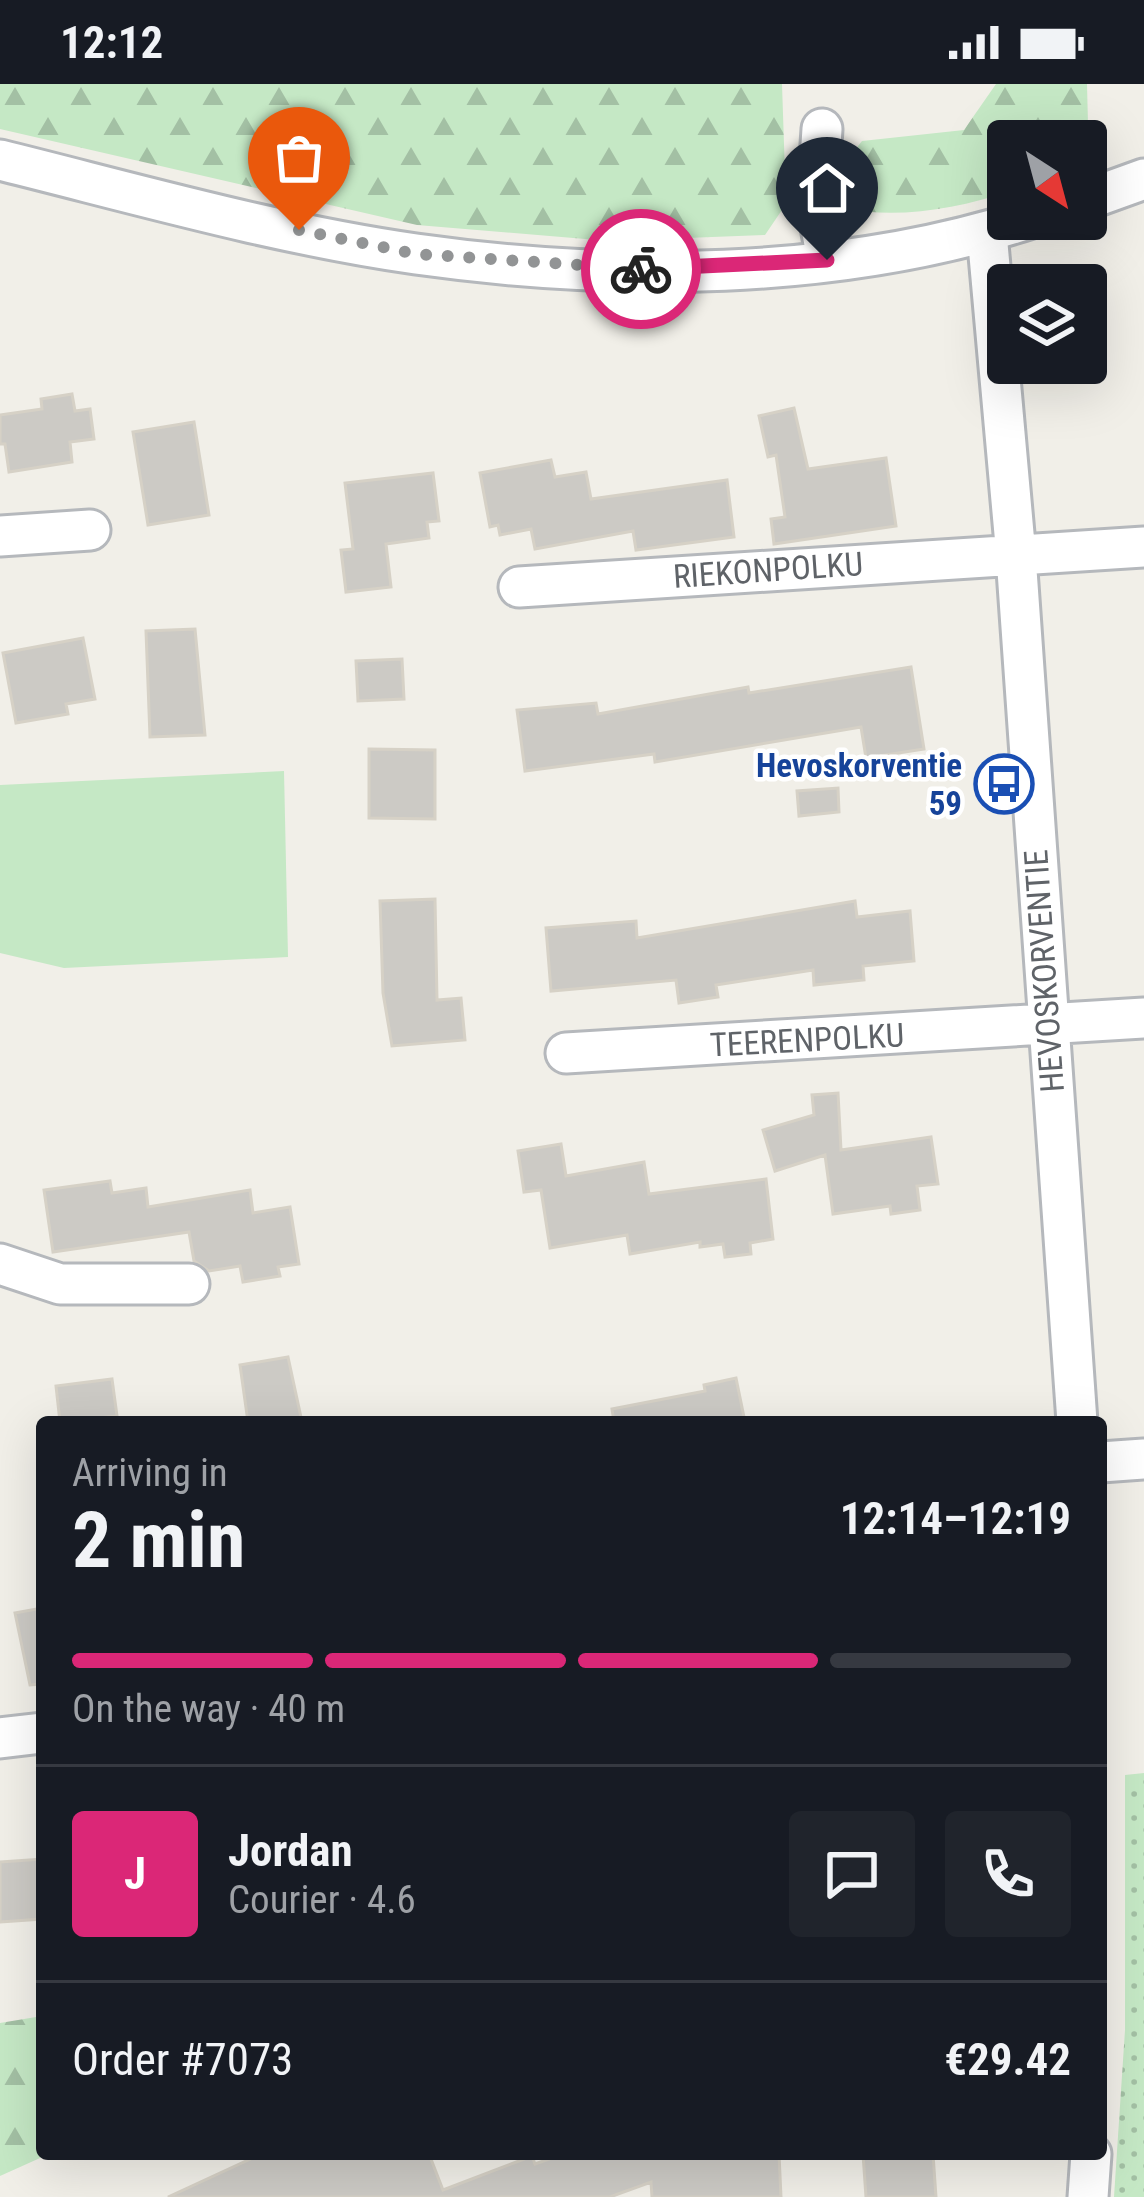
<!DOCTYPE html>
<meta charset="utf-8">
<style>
body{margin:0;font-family:"Roboto Condensed",sans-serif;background:#20242c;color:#f1f3f6;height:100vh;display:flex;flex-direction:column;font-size:45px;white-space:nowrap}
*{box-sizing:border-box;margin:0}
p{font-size:39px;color:#9ea1a6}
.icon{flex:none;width:66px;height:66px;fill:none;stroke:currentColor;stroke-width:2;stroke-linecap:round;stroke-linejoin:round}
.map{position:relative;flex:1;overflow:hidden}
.sheet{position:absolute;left:36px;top:1332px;width:1071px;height:744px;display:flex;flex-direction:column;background:#171b24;border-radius:12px;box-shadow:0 12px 48px #0002}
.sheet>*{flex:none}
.needle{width:78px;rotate:144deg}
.buttons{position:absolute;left:987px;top:36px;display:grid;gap:24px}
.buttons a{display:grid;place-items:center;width:120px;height:120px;border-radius:12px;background:#171b24;box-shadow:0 12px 48px #0002;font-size:60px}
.pin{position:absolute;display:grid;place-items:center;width:102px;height:102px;color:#fff;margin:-123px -51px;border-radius:50% 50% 50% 0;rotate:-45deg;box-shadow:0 0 12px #0007}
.pin .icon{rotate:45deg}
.courier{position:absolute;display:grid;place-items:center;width:120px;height:120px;margin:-60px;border:9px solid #db2777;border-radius:50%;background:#fff;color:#222;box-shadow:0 3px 15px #0007}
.headline em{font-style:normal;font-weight:700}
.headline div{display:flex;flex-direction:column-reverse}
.headline{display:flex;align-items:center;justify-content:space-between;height:204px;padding:0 36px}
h1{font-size:78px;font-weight:700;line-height:90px}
.bar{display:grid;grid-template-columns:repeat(4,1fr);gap:18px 12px;align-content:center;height:144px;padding:0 36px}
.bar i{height:15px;border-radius:9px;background:#363941}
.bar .current{background:#db2777}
.bar p{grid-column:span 4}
.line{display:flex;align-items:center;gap:30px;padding:0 36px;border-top:3px solid #363941}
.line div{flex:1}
.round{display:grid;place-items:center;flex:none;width:126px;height:126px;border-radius:12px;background:#20242c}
.status{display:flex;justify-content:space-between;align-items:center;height:84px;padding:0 60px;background:#171b24;direction:ltr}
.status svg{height:33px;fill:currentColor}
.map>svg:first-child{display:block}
</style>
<div class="status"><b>12:12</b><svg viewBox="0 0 49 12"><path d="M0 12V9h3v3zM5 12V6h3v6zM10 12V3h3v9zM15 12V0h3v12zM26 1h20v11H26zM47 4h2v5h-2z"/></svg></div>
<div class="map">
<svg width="1144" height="2113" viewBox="0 0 1144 2113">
<defs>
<pattern id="grass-dots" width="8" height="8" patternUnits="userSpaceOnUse" patternTransform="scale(3)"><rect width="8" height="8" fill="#c5e8c5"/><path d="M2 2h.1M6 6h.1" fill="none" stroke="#a3c0a4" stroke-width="1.8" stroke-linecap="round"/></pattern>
<pattern id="forest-firs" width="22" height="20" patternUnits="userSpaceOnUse" patternTransform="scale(3)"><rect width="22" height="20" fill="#c5e8c5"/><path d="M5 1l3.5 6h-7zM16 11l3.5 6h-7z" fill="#a3c0a4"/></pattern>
</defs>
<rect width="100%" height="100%" fill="#f1efe8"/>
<path fill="url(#grass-dots)" d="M1144,1689v424h-30l11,-167v-255z"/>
<path fill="url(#forest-firs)" d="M0,0h782l4,120 -21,31 -156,6 -192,-16 -417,-96z
M996,0h91l2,80 -3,-23h-78v51c-49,16 -112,28 -163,16l-5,-39 22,-28 102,-11z
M42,1932v138h7l-49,22v-153z"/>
<path fill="#c5e8c5" d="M284,687l4,186 -224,11 -64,-15v-168z"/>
<path fill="#cccac5" stroke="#d6d1c6" stroke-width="3" d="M72,310l3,17 15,-2 4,30 -24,3 2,20 -63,10 -4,-28h-5v-29l42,-6 -1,-10z
M794,324l14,61 78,-11 10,68 -122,18 -3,-25 14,-2 -9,-62 -8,2 -9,-41z
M194,338l15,93 -61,10 -15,-93z
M551,376l4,17 31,-5 5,27 136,-19 7,57 -98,13 -3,-19 -98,18 -4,-20 -31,6 -2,-10 -8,2 -10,-54z
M433,389l6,48 -12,1 2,16 -43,6 5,43 -45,5 -5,-42 12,-1 -8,-66z
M195,545l10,106 -55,2 -4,-106z
M83,554l12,61 -29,5 2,10 -52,9 -13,-70z
M402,575l2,40 -46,2 -2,-40z
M911,583l13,82 -58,9 -5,-31 -206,35 -1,-8 -129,17 -8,-61 79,-7 2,11 150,-27 1,6z
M369,665l66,1v69l-66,-1z
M838,704l1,24 -40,4 -2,-25z
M435,815l2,101 24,-2 4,42 -73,6 -9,-53 -3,-92z
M855,817l2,16 53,-6 4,50 -51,5 1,14 -50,5 -1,-15 -97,15 2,12 -39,6 -3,-23 -125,11 -5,-63 90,-7 1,17z
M838,1009l3,57 90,-13 7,47 -21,2 3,24 -29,4 -1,-8 -57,8 -8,-59 -50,16 -12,-41 51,-15 -2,-20z
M561,1060l5,32 78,-14 5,32 117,-15 7,60 -23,4 1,11 -26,3 -2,-13 -23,3v-5l-70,12 -3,-19 -77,13 -9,-58 -17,2 -6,-41z
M110,1097l2,12 34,-5 2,19 102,-17 3,23 37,-6 9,57 -21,3 2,9 -37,6 -3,-16 -31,5 -15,-10 -5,-29 -136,20 -9,-62z
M288,1273l14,65h-54l-8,-57z
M736,1294l9,44h-131l-2,-13 93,-18 -1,-6z
M112,1295l5,37 -11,1 1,5h-47l-4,-36z
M42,1524v76l-12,1 -15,-72z
M42,1775v60l-42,3v-60z
M261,2070h168l14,36 89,-34 3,8 28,-10h216l2,43h-129l-1,-15 -41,15h-442z
M863,2070h70l3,43h-70z"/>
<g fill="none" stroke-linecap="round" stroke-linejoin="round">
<g stroke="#b5b8bc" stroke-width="45">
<path id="minor" d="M822,45l-5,76 10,55
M0,76c137,34 276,74 416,94 199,28 420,27 612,-35
M1086,116l58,-21
M987,149l29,323 61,866
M0,452l90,-6
M519,503l625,-40
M566,969l578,-35
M0,1180l60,20h129
M1101,1378l43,-3
M0,1654l42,-5
M1088,2113l3,-43"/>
</g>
<use href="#minor" stroke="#fff" stroke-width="39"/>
</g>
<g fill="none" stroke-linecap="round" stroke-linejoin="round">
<path stroke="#929495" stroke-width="12" stroke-dasharray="0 21.6" d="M299,146l117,24 225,15"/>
<path stroke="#db2777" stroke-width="15" d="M641,185l186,-9"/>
</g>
<defs>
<g id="bus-ring" transform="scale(3)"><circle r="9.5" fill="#fff" stroke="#1a4fb4" stroke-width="1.5"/><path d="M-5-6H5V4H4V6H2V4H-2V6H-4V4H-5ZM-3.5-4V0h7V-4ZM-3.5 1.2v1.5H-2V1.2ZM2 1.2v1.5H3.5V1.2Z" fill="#1a4fb4"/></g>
</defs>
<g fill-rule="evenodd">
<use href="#bus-ring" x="1004" y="700"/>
</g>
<g text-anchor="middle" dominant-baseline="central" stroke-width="9" stroke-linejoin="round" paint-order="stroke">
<g font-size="33" fill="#5f6368" stroke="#fff">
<text transform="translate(768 486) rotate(-4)">RIEKONPOLKU</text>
<text transform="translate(1044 887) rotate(-94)">HEVOSKORVENTIE</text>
<text transform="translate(807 956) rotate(-3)">TEERENPOLKU</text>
</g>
<g font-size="33" font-weight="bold" fill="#164399" stroke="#fff" text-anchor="end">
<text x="962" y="681">Hevoskorventie<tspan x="962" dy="38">59</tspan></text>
</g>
</g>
</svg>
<div class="buttons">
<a><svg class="needle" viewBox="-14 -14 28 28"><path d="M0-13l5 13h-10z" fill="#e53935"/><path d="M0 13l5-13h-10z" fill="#9ea1a6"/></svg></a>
<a><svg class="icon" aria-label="layers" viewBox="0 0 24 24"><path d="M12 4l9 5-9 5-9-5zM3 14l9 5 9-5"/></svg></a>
</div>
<div class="pin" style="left:299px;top:146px;background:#ea580c"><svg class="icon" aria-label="bag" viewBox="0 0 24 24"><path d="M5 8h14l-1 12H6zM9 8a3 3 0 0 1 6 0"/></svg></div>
<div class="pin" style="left:827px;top:176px;background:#1f2937"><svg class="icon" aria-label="home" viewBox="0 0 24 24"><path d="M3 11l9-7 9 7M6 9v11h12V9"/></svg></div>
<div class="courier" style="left:641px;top:185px"><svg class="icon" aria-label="bike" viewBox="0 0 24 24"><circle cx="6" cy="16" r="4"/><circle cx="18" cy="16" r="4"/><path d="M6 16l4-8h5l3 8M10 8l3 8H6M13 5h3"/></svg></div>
<section class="sheet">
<div class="headline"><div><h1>2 min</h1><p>Arriving in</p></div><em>12:14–12:19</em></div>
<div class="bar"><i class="current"></i><i class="current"></i><i class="current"></i><i></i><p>On the way · 40 m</p></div>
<div class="line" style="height:216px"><b class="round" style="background:#db2777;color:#fff">J</b><div><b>Jordan</b><p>Courier · 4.6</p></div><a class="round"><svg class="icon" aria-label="chat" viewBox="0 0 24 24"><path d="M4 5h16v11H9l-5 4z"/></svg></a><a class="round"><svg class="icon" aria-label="phone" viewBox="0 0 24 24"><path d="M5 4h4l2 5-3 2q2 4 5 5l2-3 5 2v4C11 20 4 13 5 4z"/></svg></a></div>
<div class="line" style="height:156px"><div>Order #7073</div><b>€29.42</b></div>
</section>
</div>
